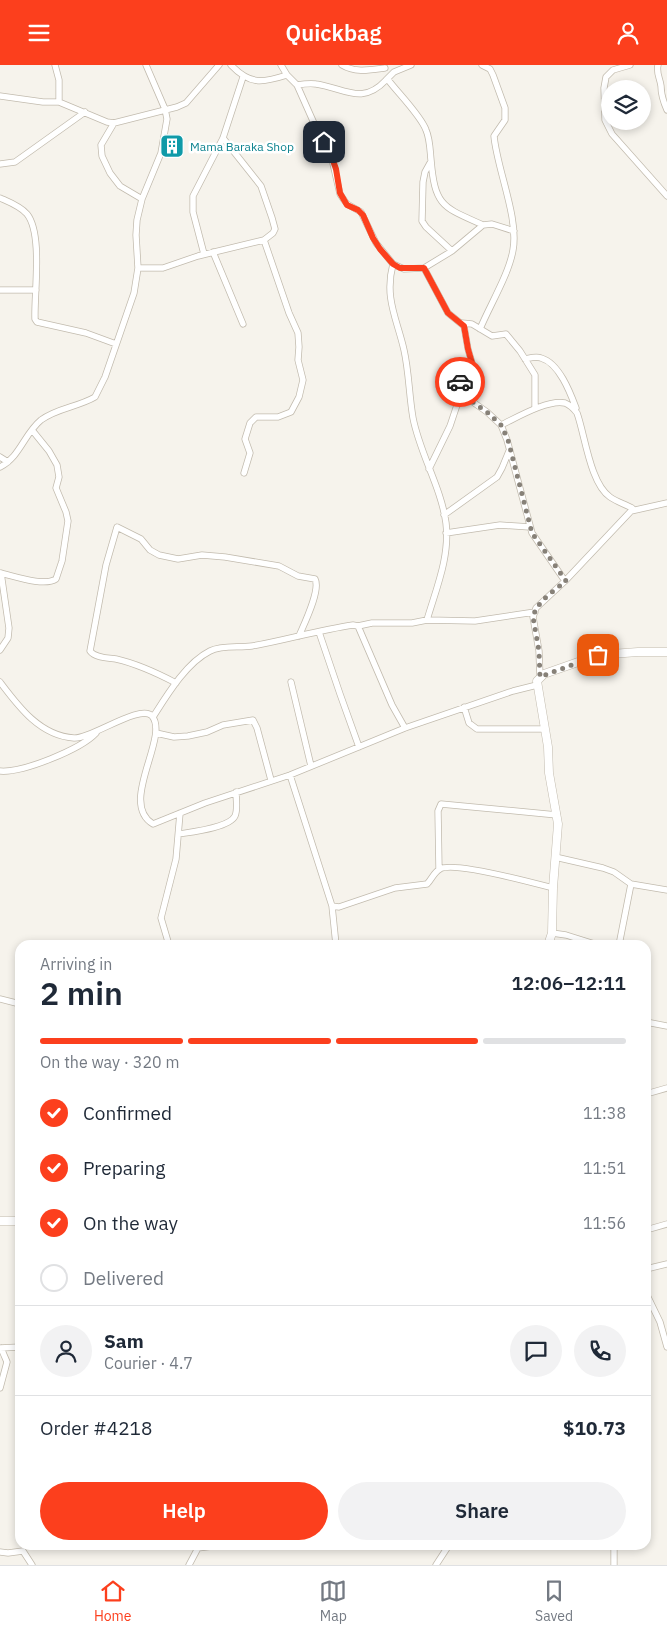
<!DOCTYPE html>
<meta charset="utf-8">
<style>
body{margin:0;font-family:"IBM Plex Sans",sans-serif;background:#f2f2f3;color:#1f2937;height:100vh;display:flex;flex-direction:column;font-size:19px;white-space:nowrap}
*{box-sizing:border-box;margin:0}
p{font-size:16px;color:#747a83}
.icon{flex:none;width:28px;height:28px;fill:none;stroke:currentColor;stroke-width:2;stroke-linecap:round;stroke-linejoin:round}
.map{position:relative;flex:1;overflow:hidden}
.sheet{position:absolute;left:15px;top:875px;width:636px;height:610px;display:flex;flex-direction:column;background:#fff;border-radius:15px;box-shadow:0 2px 8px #0003}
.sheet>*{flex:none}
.buttons{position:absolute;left:601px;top:15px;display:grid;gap:10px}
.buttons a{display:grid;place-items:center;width:50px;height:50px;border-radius:50%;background:#fff;box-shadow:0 2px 8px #0003;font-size:25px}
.pin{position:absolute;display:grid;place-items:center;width:42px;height:42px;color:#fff;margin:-21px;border-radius:10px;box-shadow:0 2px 8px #0006}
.courier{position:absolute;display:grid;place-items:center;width:50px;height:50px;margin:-25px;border:4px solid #fc3f1d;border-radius:50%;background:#fff;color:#222;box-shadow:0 1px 6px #0007}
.overview em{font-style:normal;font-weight:600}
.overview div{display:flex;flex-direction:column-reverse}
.overview{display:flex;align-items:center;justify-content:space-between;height:85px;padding:0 25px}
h1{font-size:32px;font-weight:600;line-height:38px}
.bar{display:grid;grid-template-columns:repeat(4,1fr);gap:8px 5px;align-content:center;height:60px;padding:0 25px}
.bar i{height:6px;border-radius:4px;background:#e0e1e3}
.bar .current{background:#fc3f1d}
.bar p{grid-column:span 4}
.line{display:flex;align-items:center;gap:12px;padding:0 25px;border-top:1px solid #e0e1e3}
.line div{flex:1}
.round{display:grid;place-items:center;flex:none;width:52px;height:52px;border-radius:26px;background:#f2f2f3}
ol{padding:0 25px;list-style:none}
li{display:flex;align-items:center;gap:15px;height:55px}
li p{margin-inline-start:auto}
li .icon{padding:5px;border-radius:50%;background:#fc3f1d;color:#fff;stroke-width:4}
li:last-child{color:#747a83}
li i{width:28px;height:28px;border:2px solid #e0e1e3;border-radius:50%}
.action{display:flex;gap:10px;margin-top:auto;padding:10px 25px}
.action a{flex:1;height:58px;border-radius:30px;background:#fc3f1d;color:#fff;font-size:20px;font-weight:600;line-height:58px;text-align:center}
.action a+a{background:#f2f2f3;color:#1f2937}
header{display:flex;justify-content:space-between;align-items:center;height:65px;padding:0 25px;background:#fc3f1d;color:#fff;font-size:22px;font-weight:600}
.menu{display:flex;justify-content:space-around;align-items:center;height:70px;border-top:1px solid #e0e1e3;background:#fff;font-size:14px;color:#747a83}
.menu a{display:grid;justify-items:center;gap:2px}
.menu .current{color:#fc3f1d}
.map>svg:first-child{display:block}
</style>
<header><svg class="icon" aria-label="menu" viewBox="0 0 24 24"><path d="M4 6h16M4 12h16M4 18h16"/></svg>Quickbag<svg class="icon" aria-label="person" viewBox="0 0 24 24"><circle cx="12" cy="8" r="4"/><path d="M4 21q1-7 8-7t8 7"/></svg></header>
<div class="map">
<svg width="667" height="1500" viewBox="0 0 667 1500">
<rect width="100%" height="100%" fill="#f6f3ec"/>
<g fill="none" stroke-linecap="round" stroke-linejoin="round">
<g stroke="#c2bbae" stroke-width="7">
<path id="minor" d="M55,0l4,15v22
M231,0c19,20 31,18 56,10
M281,0l6,10 10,10 20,45 14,25 9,39 4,6 3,4 14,8 15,31 17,21 11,5 20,-1 24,45 16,13 4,23 6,21 -13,9 -4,26 -7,21 -21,43
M342,0c13,8 28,5 43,3
M630,0l-17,5 -7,7 -2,11 1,32 7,14 55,62
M658,0c-2,8 2,13 3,21 0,9 2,15 6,24
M386,15l8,-8 17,-7
M297,20c6,-1 13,-2 19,-1 28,4 46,22 70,-4l3,1c10,13 32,35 37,49 4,9 4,20 5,30 4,47 12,47 52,65
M0,31l43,6h16l48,20 7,1 63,-16 9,-4 33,-38
M114,58l-13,22 1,11 8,17 10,13 22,13
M430,98l-5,9 -2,10 -1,39 4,6 26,24
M0,99l15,-2 70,-50
M0,133c9,4 20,8 27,16 16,20 7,79 8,105l2,3 49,11 30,11
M213,187l30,72
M204,189l-11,-42v-16l30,-58 20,-61
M393,199c-9,34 4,55 11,86 5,22 5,45 9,68 7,36 28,69 33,105 4,34 -10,66 -19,97
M138,203h25l35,-12 66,-16 9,-7 2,-4 -3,-11 -11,-32 -38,-48
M424,203l28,-17 31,-26 9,-1 22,7
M0,225h36
M462,258l10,1 20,12 14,-2 14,17 15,24v33
M480,264c10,-24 29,-55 33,-79 6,-32 -16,-81 -19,-114l11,-16v-12l-12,-33 -3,-6 -8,-4
M525,294c5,-1 11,-3 16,-1 18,5 29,34 35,50
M460,328l27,19 14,13 6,15 25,93 33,48
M501,360c15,-7 47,-26 64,-22 5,2 9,6 12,10 8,22 13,70 33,84 7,5 15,7 22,11
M0,392l8,5
M0,402c20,-10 24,-33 41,-47 16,-12 37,-13 54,-23l10,-20 29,-84 4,-25 -2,-33 1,-15 5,-21 19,-46 6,-34 -2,-10 -19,-44
M244,408l6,-20 -5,-14 5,-16 6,-6h22l13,-5 8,-15 4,-17 -5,-20 1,-13 -1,-14 -9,-20 -25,-73
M444,450l53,-38 5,-9 7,-17
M446,468l54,-8 30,2
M0,508c14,3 44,14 56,6l6,-18 6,-40 -2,-9 -10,-24 3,-11 -2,-12 -8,-14 -17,-21
M358,561l14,-3h40l15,-3 48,1 60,-9
M319,567l21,62 19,53
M0,585l8,-12 1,-10 -8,-55
M540,612l-1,-26 -6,-34 3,-9 29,-27 66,-70 36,-8
M0,617c18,24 40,54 74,56 17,1 67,-35 78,-22 18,21 -34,87 1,108l52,-21 85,-28 115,-47 108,-37 24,-6
M291,617l20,84
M176,618c-19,-10 -38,-19 -60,-24 -8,-1 -21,-1 -26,-8l16,-86 11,-38 24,12 9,11 9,5 19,4 24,-4 23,2 54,9 19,10 17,3c6,11 -11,45 -16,57
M464,642l5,16 8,6h68
M153,652c14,-22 33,-54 57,-66 12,-6 29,-3 42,-5 34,-6 67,-16 101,-21l5,1 34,79 13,23
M156,668l18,4 14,-1 19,-4 16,-7 30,-5 4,8 14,52
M0,706c23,2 81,-22 96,-38
M290,710l42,131 7,1 56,-19 32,-4c5,-5 7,-12 13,-15 13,-8 94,14 113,19
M179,769c12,-2 50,-6 56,-18 3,-6 1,-17 1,-24
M555,792l48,11 11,4 17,12 36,6
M439,804l-1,-58 3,-7 116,11
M332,841l4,39
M552,868l14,2 32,10
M169,880l-8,-27 15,-59 4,-46
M619,880l12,-61
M0,934l20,5
M646,957l21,4
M646,1029l21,-6
M646,1165l21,-6
M646,1204l21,-5
M646,1228l14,29 7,25
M0,1283l20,-1
M646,1319v7
M0,1323l7,-26 -6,-14
M0,1487l8,1 15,-2 9,14
M189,1500l9,-17 23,-3
M436,1500l13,-20
M614,1500v-20"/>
</g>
<g stroke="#c2bbae" stroke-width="9">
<path id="tertiary" d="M548,880l4,-12 1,-45 5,-64 -9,-51 -1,-26 -11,-66 7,-7 54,-19 40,-3h29
M0,1156h20"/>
</g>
<use href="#minor" stroke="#fff" stroke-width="5.5"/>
<use href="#tertiary" stroke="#fff" stroke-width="8"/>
</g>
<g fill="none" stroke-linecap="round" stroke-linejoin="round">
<path stroke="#878178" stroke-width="5" stroke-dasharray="0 9" d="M460,317v11l27,19 14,13 7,15 24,93 34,48c-12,10 -29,20 -33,36l6,34 1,26 58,-22"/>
<path stroke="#fc3f1d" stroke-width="6" d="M324,77l7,13 5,14 4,24 7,12 11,5 5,5 10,23 7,11 13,15 7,4h24l24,45 16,13 4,23 6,21c-3,6 -12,5 -14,12"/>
</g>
<defs>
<g id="building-square" transform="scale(1.25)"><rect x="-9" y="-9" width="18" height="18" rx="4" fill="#0f9aa8" stroke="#fff"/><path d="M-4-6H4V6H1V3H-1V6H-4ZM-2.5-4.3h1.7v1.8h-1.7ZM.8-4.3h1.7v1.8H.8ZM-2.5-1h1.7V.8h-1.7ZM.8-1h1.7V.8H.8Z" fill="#fff"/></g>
</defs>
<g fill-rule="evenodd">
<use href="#building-square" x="172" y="81"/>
</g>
<g text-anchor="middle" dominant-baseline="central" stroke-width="5" stroke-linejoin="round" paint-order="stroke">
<g font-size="12" fill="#0d838f" stroke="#fff" text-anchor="start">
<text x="190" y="81">Mama Baraka Shop</text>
</g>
</g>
</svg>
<div class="buttons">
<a><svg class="icon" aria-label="layers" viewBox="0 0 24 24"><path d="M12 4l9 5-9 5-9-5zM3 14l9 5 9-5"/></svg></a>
</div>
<div class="pin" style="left:598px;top:590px;background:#ea580c"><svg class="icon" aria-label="bag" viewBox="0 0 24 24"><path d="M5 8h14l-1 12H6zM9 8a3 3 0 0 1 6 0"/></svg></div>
<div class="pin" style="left:324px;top:77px;background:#1f2937"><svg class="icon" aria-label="home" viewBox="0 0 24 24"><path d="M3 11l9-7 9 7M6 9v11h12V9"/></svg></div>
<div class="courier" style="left:460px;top:317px"><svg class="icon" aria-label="car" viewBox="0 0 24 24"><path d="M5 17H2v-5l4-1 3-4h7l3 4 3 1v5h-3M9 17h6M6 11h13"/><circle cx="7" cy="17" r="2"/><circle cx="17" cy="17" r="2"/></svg></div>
<section class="sheet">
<div class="overview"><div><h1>2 min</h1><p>Arriving in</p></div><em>12:06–12:11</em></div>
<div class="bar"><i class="current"></i><i class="current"></i><i class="current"></i><i></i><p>On the way · 320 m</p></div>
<ol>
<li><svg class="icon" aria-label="check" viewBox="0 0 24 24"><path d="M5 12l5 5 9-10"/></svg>Confirmed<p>11:38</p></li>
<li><svg class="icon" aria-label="check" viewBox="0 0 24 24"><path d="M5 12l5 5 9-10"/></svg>Preparing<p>11:51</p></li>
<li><svg class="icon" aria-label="check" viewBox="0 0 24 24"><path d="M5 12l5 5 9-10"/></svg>On the way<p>11:56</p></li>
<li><i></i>Delivered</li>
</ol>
<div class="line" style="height:90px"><a class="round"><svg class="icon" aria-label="person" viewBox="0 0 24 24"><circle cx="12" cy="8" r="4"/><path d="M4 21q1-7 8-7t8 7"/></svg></a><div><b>Sam</b><p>Courier · 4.7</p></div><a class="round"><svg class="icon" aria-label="chat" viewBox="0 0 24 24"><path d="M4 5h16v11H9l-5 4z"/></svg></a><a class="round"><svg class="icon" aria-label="phone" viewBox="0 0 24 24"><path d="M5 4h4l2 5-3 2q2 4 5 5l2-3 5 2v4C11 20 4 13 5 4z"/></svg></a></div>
<div class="line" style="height:65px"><div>Order #4218</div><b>$10.73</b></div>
<div class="action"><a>Help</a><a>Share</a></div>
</section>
</div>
<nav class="menu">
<a class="current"><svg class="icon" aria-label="home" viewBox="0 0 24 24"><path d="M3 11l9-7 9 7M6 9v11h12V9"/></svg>Home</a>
<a><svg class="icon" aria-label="map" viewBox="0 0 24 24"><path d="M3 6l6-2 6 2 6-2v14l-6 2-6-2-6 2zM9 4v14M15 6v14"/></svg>Map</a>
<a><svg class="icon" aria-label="saved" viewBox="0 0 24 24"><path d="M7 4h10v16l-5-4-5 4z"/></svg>Saved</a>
</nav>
